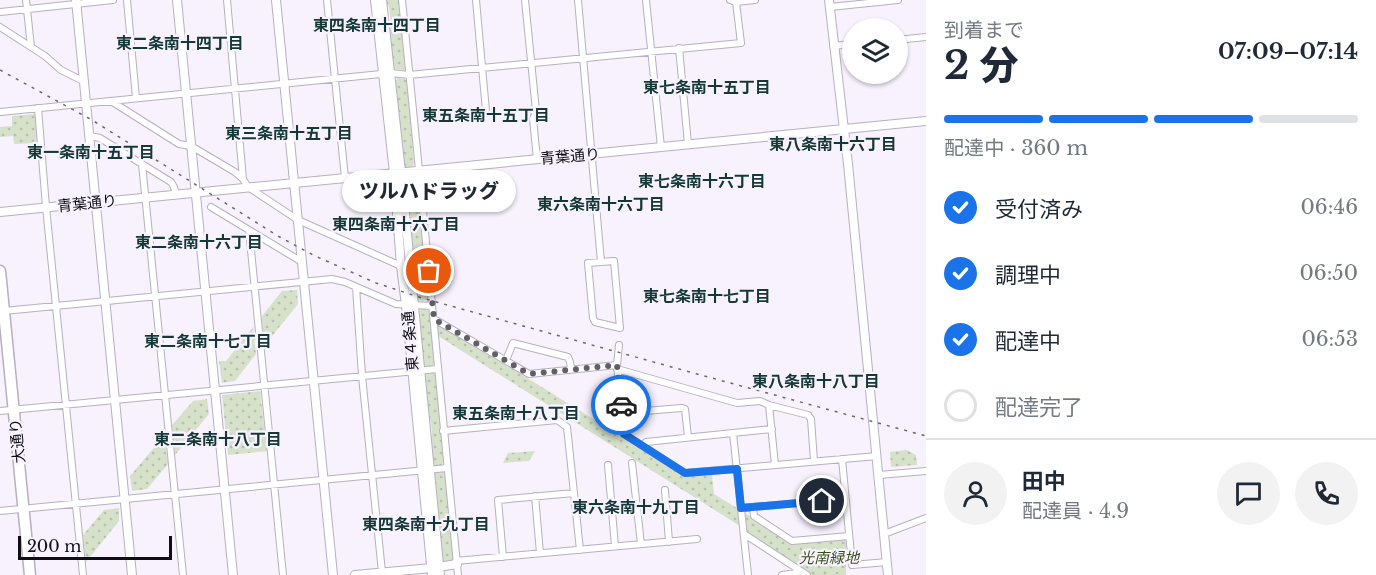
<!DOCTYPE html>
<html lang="ja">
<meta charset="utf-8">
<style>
body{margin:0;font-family:"Libre Baskerville","Noto Sans JP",serif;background:#f2f2f3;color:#1f2937;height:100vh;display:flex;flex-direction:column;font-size:22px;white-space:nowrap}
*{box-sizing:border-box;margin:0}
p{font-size:20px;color:#747a83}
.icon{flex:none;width:33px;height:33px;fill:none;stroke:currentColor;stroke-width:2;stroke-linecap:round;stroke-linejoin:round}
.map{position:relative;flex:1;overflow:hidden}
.side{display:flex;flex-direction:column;background:#fff;width:450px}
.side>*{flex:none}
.buttons{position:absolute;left:842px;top:18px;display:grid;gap:12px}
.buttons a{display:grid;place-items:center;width:66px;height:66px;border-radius:50%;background:#fff;box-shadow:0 2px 4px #0004;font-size:30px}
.scale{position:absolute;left:18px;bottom:15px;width:154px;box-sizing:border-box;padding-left:6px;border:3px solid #100e14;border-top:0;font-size:16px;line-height:21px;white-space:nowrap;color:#100e14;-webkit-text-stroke:4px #f7f2fe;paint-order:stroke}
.pin{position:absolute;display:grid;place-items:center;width:51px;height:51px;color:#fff;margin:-26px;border:3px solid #fff;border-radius:50%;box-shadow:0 2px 6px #0007}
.courier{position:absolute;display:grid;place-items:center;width:60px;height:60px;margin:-30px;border:4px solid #1a73e8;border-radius:50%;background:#fff;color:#222;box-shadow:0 2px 8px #0007}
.bubble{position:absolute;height:42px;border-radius:21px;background:#fff;box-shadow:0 2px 4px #0004;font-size:20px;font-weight:800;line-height:42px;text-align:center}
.headline em{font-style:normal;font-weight:800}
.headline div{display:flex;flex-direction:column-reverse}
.headline{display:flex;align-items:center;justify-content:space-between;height:102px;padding:0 18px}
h1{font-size:39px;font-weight:800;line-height:45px}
.bar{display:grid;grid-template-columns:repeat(4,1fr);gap:9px 6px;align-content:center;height:72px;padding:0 18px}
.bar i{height:8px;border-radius:4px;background:#e0e1e3}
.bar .selected{background:#1a73e8}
.bar p{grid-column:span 4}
.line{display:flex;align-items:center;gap:15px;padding:0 18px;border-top:2px solid #e0e1e3}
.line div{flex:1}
.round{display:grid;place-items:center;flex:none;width:63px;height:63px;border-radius:32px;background:#f2f2f3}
ol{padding:0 18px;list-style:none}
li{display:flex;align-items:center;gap:18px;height:66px}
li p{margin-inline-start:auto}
li .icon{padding:6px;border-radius:50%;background:#1a73e8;color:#fff;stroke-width:4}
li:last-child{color:#747a83}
li i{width:33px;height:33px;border:3px solid #e0e1e3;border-radius:50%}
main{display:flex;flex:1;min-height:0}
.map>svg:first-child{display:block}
</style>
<main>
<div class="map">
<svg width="926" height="575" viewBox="0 0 926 575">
<defs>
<pattern id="park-dots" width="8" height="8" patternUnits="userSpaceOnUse" patternTransform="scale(1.5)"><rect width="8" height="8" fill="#d6e1ca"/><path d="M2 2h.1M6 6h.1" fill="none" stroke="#b7c0ad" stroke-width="1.8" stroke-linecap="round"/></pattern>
</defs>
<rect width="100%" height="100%" fill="#f7f2fe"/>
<path fill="url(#park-dots)" d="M385,0h14l6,67 -1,3 -9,-1 -2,-2 -4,-38 2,-7 -2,-15 -3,-3z
M397,78l8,1 2,2 7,83 -2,3h-5l-3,-1 -1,-10 -8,-73z
M35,114l2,29 -23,1 -1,-8 -13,1v-10l12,-1v-10z
M417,176l11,124 -10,1 -3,-3 -6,-65 2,-13 -2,-14 -3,-8v-21z
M297,290l1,14 -34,42 -2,-30 20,-25z
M421,309h5l4,3 4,50 -1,4h-7l-3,-1 -5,-53z
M442,325l243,151 27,-1 2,19 78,48 54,-4v37h-34l-65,-42 -7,-7 -302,-190v-10z
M253,327l3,27 -21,27 -13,2 -3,-22h7z
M433,373l3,4 8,85 -3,3 -6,1 -3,-3 -2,-23 2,-6 -1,-12 -4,-9 -4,-33 3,-6z
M260,391l7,60 -39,4 -6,-60z
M207,399l2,15 -34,41 -3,-30 21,-24z
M164,436l4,28 -21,25 -15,2 -2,-15z
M907,450l9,5 1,10 -26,2 -1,-15z
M535,451l-6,10 -26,2 5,-10z
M437,471h5l4,5 8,82c-3,3 -7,5 -12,2l-9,-84z
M119,508v13l-33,41 -3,-27 21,-25z"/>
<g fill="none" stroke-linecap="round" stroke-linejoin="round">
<g stroke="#b7afc2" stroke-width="8">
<path id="minor" d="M26,0l5,47 14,9 16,14 24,12
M127,0l9,98
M227,0l16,179
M327,0l18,178
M402,0l17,170
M476,0l10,111
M525,0l11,111 -3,8 4,40
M578,0l23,262
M646,0l15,147
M736,2l19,-2
M830,7l68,-7
M0,12l113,-12
M0,27l31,20
M897,40l29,-3
M833,46l19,-2
M679,48l9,96
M111,101l68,43 12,2 44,26 8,7 5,8 50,33 103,46
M38,108l8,99 37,368
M0,112l391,-39 18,2 332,-32 -5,-41 -6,-2
M90,136l10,2 71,44 3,5 2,8
M142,164l41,411
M403,191l18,-1 37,385
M211,207l38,23 34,345
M249,230l53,32
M614,261l6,67 -25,-6 -2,-4 -5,-55z
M356,287l6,89 20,196
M4,311l328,-32 13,3 51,22 36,2
M434,319l95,55 88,-9
M619,345l-2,20 7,69 61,39 192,-17
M506,360l7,-17 55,14 2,5 1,7
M617,369l120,34 23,-2 9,4
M0,411l437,-42
M622,413l59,-5 4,1 3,28
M443,431l114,-11 10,7 13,123
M733,433l15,142
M643,446l3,-4 126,-13
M842,459l10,106 35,-3
M632,463l9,81
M608,465l7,81
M775,465l-6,-60 39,10 3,4 3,42
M879,475l47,-4
M665,490l4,52
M535,496l5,57
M753,507l1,9 38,25 57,-5
M741,508l104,-9
M0,511l447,-43
M744,534l63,41
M884,534l42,-16
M503,557l-5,-57 76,-7
M456,561l241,-22
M782,575l14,-2 5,-2"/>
</g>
<g stroke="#b7afc2" stroke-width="10">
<path id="tertiary" d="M76,0l56,575
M177,0l56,575
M276,0l57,575
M375,0l19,173 7,93 5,39 26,270
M382,0l19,172 39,403
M829,0l19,164 40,411
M0,212l926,-91
M355,575l77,-7 25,-4"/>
</g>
<g stroke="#b7afc2" stroke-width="13">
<path id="trunk" d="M0,271l30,304"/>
</g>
<use href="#minor" stroke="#fff" stroke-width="6"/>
<use href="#tertiary" stroke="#fff" stroke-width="8"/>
<use href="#trunk" stroke="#fff" stroke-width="10"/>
<path stroke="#6b6870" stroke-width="1.5" stroke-dasharray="3 6" stroke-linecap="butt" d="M0,70l92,50 186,116 35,19 63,28 46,15 275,76 229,62"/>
</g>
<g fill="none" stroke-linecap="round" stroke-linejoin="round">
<path stroke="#615e66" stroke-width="6" stroke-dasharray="0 10.8" d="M429,271l5,48 95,55 88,-9 4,40"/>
<path stroke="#1a73e8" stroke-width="8" d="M621,405l3,29 61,39 52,-4 4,39 81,-7"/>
</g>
<g text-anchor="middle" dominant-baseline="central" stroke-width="4.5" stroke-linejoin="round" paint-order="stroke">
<g font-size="15" fill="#100e14" stroke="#f7f2fe">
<text transform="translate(570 156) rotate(-5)">青葉通り</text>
<text transform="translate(87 203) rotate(-6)">青葉通り</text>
<text transform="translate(410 341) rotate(-95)">東４条通</text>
<text transform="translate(17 441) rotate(-96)">大通り</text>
</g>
<g font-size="15" font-style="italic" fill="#3c511c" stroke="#f7f2fe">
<text x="829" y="557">光南緑地</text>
</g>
<g font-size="16" font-weight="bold" fill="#153839" stroke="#f7f2fe">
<text x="377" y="25">東四条南十四丁目</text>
<text x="180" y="43">東二条南十四丁目</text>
<text x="707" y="87">東七条南十五丁目</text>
<text x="486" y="115">東五条南十五丁目</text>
<text x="289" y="133">東三条南十五丁目</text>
<text x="833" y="144">東八条南十六丁目</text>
<text x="91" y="152">東一条南十五丁目</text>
<text x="702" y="181">東七条南十六丁目</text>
<text x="601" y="204">東六条南十六丁目</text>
<text x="396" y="224">東四条南十六丁目</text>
<text x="199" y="242">東二条南十六丁目</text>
<text x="707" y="296">東七条南十七丁目</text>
<text x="208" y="341">東二条南十七丁目</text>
<text x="816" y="381">東八条南十八丁目</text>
<text x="516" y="413">東五条南十八丁目</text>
<text x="218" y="439">東二条南十八丁目</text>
<text x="636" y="507">東六条南十九丁目</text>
<text x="426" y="524">東四条南十九丁目</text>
</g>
</g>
</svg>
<div class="buttons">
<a><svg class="icon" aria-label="layers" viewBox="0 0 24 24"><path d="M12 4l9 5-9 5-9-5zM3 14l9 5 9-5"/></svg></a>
</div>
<div class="scale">200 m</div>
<div class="pin" style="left:429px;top:271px;background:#ea580c"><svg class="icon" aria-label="bag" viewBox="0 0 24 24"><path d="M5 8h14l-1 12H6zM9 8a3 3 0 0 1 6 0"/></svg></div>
<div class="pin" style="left:822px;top:501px;background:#1f2937"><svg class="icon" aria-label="home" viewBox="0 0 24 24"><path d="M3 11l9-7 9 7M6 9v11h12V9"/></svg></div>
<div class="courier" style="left:621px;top:405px"><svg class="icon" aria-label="car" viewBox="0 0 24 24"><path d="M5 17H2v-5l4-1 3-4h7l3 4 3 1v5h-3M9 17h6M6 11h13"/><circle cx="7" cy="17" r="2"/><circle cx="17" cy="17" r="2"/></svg></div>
<div class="bubble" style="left:342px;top:170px;width:174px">ツルハドラッグ</div>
</div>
<section class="side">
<div class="headline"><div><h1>2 分</h1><p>到着まで</p></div><em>07:09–07:14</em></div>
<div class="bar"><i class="selected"></i><i class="selected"></i><i class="selected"></i><i></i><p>配達中 · 360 m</p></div>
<ol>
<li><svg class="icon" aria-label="check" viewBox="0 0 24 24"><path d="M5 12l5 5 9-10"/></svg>受付済み<p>06:46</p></li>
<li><svg class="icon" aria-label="check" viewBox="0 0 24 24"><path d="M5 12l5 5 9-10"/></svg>調理中<p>06:50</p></li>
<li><svg class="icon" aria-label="check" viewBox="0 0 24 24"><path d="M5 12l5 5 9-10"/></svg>配達中<p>06:53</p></li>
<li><i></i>配達完了</li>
</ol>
<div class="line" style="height:108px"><a class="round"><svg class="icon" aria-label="person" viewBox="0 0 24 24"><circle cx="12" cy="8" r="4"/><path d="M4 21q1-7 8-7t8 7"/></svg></a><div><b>田中</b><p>配達員 · 4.9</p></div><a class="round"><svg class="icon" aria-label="chat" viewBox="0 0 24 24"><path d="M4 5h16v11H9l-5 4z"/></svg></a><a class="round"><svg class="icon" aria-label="phone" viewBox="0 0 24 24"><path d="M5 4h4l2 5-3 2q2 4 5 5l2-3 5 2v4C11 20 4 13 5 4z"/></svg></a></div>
</section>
</main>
